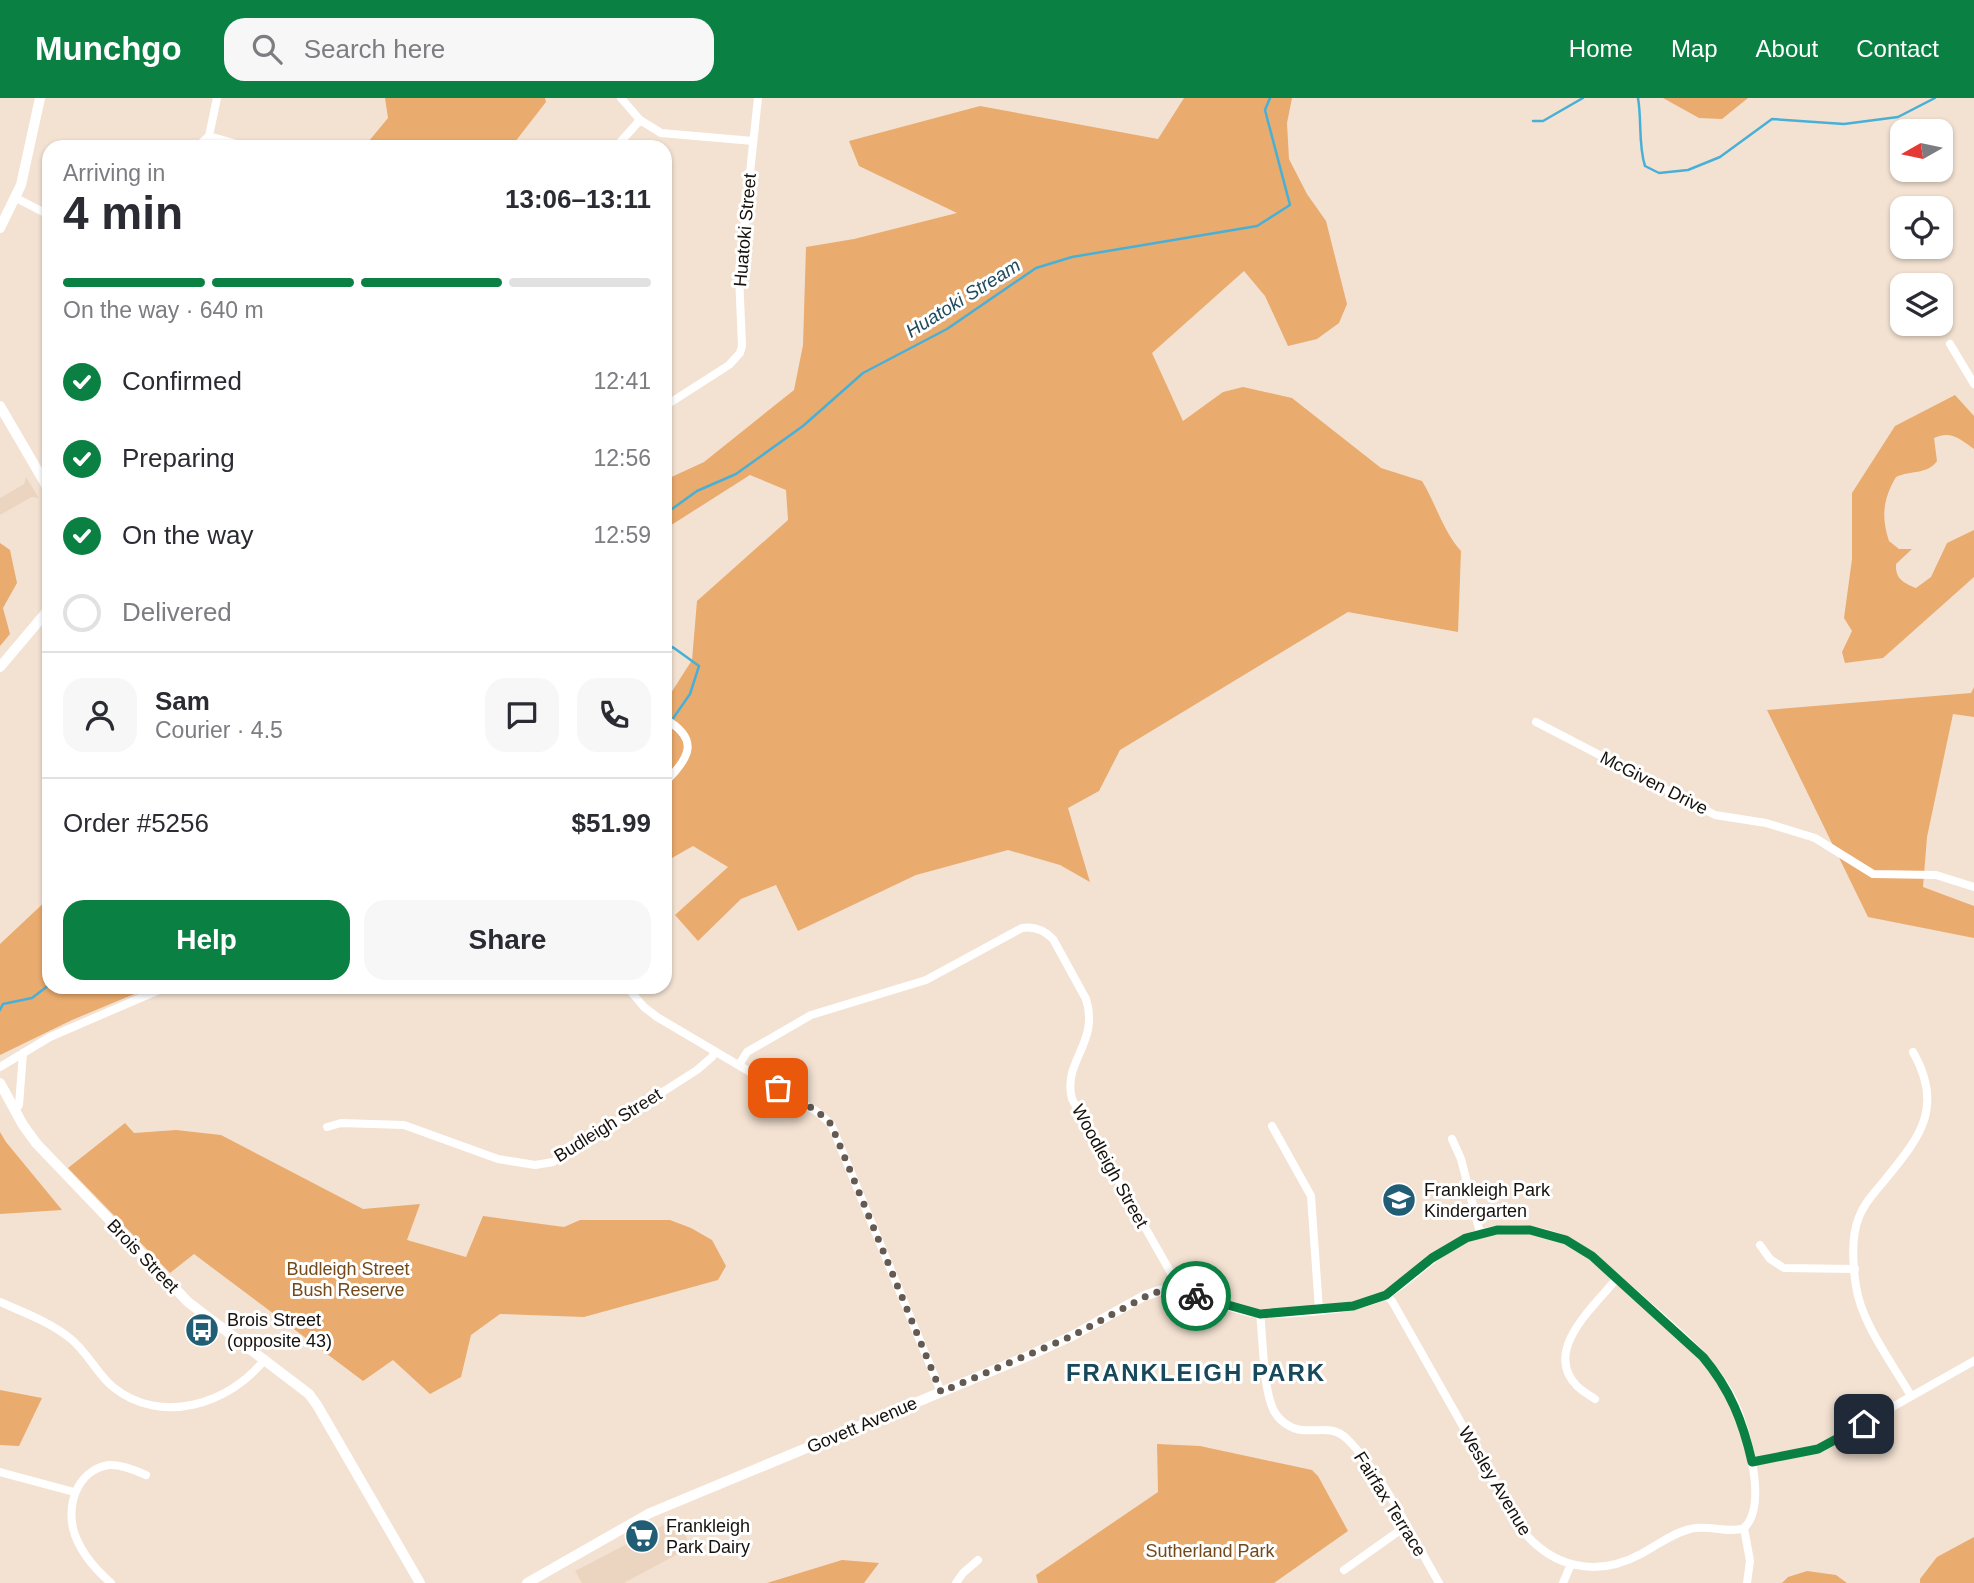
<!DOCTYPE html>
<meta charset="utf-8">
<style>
body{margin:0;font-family:Arial,sans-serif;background:#f7f7f7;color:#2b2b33;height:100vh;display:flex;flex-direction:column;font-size:26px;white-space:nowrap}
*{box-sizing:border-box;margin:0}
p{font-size:23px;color:#7c7c81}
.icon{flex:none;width:38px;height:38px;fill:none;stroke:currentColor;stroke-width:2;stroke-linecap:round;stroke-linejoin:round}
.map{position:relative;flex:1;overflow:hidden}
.side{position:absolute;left:42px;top:42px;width:630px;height:854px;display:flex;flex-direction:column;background:#fff;border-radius:21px;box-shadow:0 2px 5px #0004}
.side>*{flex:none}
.needle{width:46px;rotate:261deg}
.controls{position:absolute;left:1890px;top:21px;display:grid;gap:14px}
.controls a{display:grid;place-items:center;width:63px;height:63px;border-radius:14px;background:#fff;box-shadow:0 2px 5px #0004;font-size:35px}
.pin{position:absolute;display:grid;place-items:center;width:60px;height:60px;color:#fff;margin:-30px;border-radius:14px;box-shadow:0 4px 10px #0006}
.courier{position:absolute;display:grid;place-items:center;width:70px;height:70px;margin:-35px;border:5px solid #0b8043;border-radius:50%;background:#fff;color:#222;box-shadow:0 2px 9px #0007}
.head em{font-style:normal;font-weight:800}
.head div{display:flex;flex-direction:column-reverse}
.head{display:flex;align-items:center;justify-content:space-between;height:119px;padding:0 21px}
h1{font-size:46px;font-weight:800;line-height:52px}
.bar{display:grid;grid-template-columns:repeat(4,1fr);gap:10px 7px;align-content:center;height:84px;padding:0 21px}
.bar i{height:9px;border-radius:5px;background:#e1e1e2}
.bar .selected{background:#0b8043}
.bar p{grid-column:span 4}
.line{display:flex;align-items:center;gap:18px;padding:0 21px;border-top:2px solid #e1e1e2}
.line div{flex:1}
.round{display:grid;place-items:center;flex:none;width:74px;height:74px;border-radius:21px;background:#f7f7f7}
ol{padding:0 21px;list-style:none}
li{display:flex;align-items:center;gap:21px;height:77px}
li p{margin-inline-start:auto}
li .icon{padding:7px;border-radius:50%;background:#0b8043;color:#fff;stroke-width:4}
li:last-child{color:#7c7c81}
li i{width:38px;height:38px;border:4px solid #e1e1e2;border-radius:50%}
.button{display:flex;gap:14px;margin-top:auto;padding:14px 21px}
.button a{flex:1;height:80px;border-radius:21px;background:#0b8043;color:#fff;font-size:28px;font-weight:800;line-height:80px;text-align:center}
.button a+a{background:#f7f7f7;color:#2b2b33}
header{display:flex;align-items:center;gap:42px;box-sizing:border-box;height:98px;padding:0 35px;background:#0b8043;color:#fff}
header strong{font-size:33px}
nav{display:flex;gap:38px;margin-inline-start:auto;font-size:24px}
.search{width:490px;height:63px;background:#f7f7f7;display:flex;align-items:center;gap:18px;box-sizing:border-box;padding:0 24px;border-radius:21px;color:#7c7c81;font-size:26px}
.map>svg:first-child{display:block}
</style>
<header>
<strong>Munchgo</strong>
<div class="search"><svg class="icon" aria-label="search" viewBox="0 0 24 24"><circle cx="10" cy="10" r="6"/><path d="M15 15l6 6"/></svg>Search here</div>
<nav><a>Home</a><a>Map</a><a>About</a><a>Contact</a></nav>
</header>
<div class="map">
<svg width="1974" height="1485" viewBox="0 0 1974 1485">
<rect width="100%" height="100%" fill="#f3e2d2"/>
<path fill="#ecd5c0" d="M26,379l13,21 -7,-1 -32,18v-17l24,-14z
M677,1420l14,29 -67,36h-42l-7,-12z"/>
<path fill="#eaab6e" d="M385,0h160l1,4 -35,45h-147l24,-29z
M1184,0h108l-5,25 2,36 18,35 19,27 21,83 -8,19 -22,16 -29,7 -23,-50 -21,-25 -92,82 31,68 40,-29 20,-5 49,11 89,70 41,13c14,23 21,50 39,70l-3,81 -110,-20 -228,138 -21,41 -31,17 22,74 -30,-17 -52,-15 -92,25 -118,56 -22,-46 -35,14 -43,42 -23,-26 53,-48 -35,-21 -28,16v-155l6,-14 21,-33 5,-59 91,-81 -2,-30 -36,-15 -85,54v-49l39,-18 90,-72 9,-45 3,-98 48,-8 103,-26 -98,-47 -10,-25 131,-35 178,33z
M1663,0h85l-26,21 -23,-1z
M1955,297l19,21v33c-14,-10 -23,-19 -40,-11l3,23c-10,14 -26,9 -41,16 -13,22 -15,40 -7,64l10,8h13l-16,15c-1,15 8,19 20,24l15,-11 16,-34 27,-13v47l-91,81 -38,5 -3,-11 10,-21 -8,-13 8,-59v-66l43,-67z
M0,445l10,7 7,33 -14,25 7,26 -10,12z
M1974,589v30l-21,-3 -26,123 -4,50 51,19v32l-106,-21 -101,-207 204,-17z
M49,800v89h102l-79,33 -72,35v-111z
M125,1025l9,10 42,-3 45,5 142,74 57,-5 -13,36 59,17 17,-41 81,11 16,-7h90l21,8 21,12 14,26 -8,14 -134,37 -84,-3 -29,21 -10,42 -31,17 -37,-34 -30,21 -169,-127 -24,19 -102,-105z
M0,1034l6,10 56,68 -62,4z
M0,1292l42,8 -23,48 -19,-1z
M1157,1346l43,2 112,24 6,6 30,55 -74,52h-236l-2,-8 122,-83z
M1974,1439v46h-54v-4l17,-22z
M842,1462l37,3 -15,20h-97z
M1807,1473l29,4 11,8h-65l6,-6z"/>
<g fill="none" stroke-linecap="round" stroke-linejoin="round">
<path stroke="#48b0d7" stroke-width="2.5" d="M1638,0c4,23 0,46 7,68l14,7 29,-3 32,-13 52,-38 72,5 54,-7 37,-19
M1533,23h10l40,-23
M665,416l32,-23 39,-17 67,-48 60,-53 84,-44 89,-61 36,-11 185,-31 33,-21 -25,-95 5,-12
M665,546l9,4 25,18 -9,28 -25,36
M0,912l3,-6 29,-6 17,-13"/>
<path stroke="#fff" stroke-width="8" d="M621,0l19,22 21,13 92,8
M209,38l38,11
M197,49l12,-11 8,-38
M616,49l24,-27
M16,100l33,17
M1950,246l24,40
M665,308l64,-41 11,-12 2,-7 -3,-71 19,-177
M665,621c35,20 25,39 0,63
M1536,624l179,93 51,8 49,15 58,36 63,1 38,12
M627,889l17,20 13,10 159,94 15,13 110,268
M739,967l8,-13 64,-37 115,-35 96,-52c12,-2 22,2 31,11l33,60c14,44 -24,62 -14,100l99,174 2,8 -2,9c26,6 51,16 76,22 24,5 81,-1 106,-6 11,-3 25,-6 35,-12 33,-20 52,-49 92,-61 27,-7 57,-5 83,6 27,12 49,35 71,54 40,36 88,71 106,123 9,27 27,91 4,112
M0,969l50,-30 116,-50
M16,1011l3,-4 4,-52
M1272,1028l39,70 8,114
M327,1029l14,-4 63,2 94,34 37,6 18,-3 144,-92 15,-13 3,-6
M1452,1041l9,20 19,74
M1760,1147l10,14 14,9 71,1
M1386,1197l6,6 128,226c31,41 76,51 121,27 16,-9 32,-21 49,-25 18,-5 37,5 54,-1
M0,1204c25,11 50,20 71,37 17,14 26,35 42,48 48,39 117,17 152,-28
M1260,1215c3,26 3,74 13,96 5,11 17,20 29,21 17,2 31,-5 45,9 35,34 67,101 92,144
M1911,1298c-18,-32 -50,-73 -55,-110 -3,-20 -5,-50 3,-69 5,-14 16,-25 25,-36 35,-43 61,-73 29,-129
M1595,1301c-6,-4 -13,-8 -18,-13 -36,-36 20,-82 40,-108
M1752,1364l66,-13 156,-88
M0,1374l74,20
M1744,1430l6,33 -3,22
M1344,1472l62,-44
M111,1485c-15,-13 -29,-29 -36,-48 -10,-27 1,-65 34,-70 12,-1 26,5 37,10
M956,1485l7,-10 15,-13
M1563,1485l8,-19"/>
<path stroke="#fff" stroke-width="10" d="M527,1485l123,-70 378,-157 44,-20 72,-40 15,-5 12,-1"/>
<path stroke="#fff" stroke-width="10" d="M0,130l21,-43 19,-87
M0,308l49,84
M0,569l49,-58
M0,985l23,42 13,18 152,159 121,92 8,11 103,178"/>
</g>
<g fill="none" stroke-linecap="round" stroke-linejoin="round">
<path stroke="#645a51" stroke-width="7" stroke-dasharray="0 12.6" d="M778,990l39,23 14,13 110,268 131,-56 80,-43 19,-3 25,6"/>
<path stroke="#0b8043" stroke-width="9" d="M1196,1198l64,18 93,-8 33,-11 46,-37 34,-20 31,-8h33l36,10 26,16 111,101c27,32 40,65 49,105l66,-13 46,-25"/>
</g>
<defs>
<g id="school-disc" transform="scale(1.75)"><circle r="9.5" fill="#215e75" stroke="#fff"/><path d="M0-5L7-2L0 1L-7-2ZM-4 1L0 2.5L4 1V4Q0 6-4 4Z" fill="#fff"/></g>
<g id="bus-disc" transform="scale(1.75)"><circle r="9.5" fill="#215e75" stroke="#fff"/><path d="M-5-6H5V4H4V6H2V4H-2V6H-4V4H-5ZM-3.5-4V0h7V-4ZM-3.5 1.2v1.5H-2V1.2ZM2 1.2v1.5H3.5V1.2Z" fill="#fff"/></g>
<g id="supermarket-disc" transform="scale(1.75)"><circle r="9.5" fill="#215e75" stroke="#fff"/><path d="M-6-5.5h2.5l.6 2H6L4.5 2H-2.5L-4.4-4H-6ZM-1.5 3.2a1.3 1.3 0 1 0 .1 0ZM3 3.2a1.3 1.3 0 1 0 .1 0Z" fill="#fff"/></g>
</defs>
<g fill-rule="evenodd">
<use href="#school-disc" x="1399" y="1102"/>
<use href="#bus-disc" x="202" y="1232"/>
<use href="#supermarket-disc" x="642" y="1438"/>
</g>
<g text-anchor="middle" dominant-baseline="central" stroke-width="6" stroke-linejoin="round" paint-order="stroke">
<g font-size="18" fill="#17110c" stroke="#fff">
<text transform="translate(745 132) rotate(-85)">Huatoki Street</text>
<text transform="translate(1654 685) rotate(27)">McGiven Drive</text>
<text transform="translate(608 1027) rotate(-32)">Budleigh Street</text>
<text transform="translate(1110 1068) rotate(61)">Woodleigh Street</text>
<text transform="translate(143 1158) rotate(46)">Brois Street</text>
<text transform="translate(862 1327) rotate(-23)">Govett Avenue</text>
<text transform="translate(1495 1383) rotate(59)">Wesley Avenue</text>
<text transform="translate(1390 1406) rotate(58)">Fairfax Terrace</text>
</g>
<g font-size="18" fill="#17110c" stroke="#fff" text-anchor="start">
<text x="1424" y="1092">Frankleigh Park<tspan x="1424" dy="21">Kindergarten</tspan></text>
<text x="227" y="1222">Brois Street<tspan x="227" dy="21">(opposite 43)</tspan></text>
<text x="666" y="1428">Frankleigh<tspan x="666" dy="21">Park Dairy</tspan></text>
</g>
<g font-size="18" fill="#74491a" stroke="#fff">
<text x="348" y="1171">Budleigh Street<tspan x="348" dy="21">Bush Reserve</tspan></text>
<text x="1210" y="1453">Sutherland Park</text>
</g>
<g font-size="19" font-style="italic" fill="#204b5d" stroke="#fff">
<text transform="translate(963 200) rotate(-32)">Huatoki Stream</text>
</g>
<g font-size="24" font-weight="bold" letter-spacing="2" fill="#18485b" stroke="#fff">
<text x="1196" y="1274">FRANKLEIGH PARK</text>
</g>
</g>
</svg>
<div class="controls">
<a><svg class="needle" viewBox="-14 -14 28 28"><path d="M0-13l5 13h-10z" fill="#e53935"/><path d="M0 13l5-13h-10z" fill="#7c7c81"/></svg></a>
<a><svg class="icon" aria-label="locate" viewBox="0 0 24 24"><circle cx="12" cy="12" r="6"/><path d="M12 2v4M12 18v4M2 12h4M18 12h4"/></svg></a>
<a><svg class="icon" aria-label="layers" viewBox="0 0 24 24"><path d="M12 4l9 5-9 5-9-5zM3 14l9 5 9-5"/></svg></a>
</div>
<div class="pin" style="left:778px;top:990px;background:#ea580c"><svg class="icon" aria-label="bag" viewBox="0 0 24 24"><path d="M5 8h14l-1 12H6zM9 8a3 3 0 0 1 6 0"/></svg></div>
<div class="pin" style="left:1864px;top:1326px;background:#1f2937"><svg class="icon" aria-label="home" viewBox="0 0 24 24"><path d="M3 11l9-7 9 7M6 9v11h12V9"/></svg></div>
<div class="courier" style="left:1196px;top:1198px"><svg class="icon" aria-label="bike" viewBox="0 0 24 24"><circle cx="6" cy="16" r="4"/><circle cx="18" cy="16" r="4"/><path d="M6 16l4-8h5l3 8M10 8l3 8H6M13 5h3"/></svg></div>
<section class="side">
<div class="head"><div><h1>4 min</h1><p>Arriving in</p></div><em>13:06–13:11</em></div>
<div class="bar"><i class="selected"></i><i class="selected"></i><i class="selected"></i><i></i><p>On the way · 640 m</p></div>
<ol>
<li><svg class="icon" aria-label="check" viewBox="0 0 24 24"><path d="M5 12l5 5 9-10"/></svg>Confirmed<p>12:41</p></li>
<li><svg class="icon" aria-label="check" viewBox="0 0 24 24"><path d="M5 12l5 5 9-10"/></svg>Preparing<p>12:56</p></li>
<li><svg class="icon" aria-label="check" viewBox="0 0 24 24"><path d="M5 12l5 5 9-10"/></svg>On the way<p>12:59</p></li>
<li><i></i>Delivered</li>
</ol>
<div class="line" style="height:126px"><a class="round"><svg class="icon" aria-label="person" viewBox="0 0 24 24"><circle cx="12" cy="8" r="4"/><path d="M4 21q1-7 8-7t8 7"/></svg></a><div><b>Sam</b><p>Courier · 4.5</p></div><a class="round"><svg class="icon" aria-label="chat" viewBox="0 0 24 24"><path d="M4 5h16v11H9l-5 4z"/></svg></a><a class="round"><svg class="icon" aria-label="phone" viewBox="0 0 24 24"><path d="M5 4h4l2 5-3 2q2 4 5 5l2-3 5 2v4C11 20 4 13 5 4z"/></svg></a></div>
<div class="line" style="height:91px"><div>Order #5256</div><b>$51.99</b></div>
<div class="button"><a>Help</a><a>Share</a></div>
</section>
</div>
